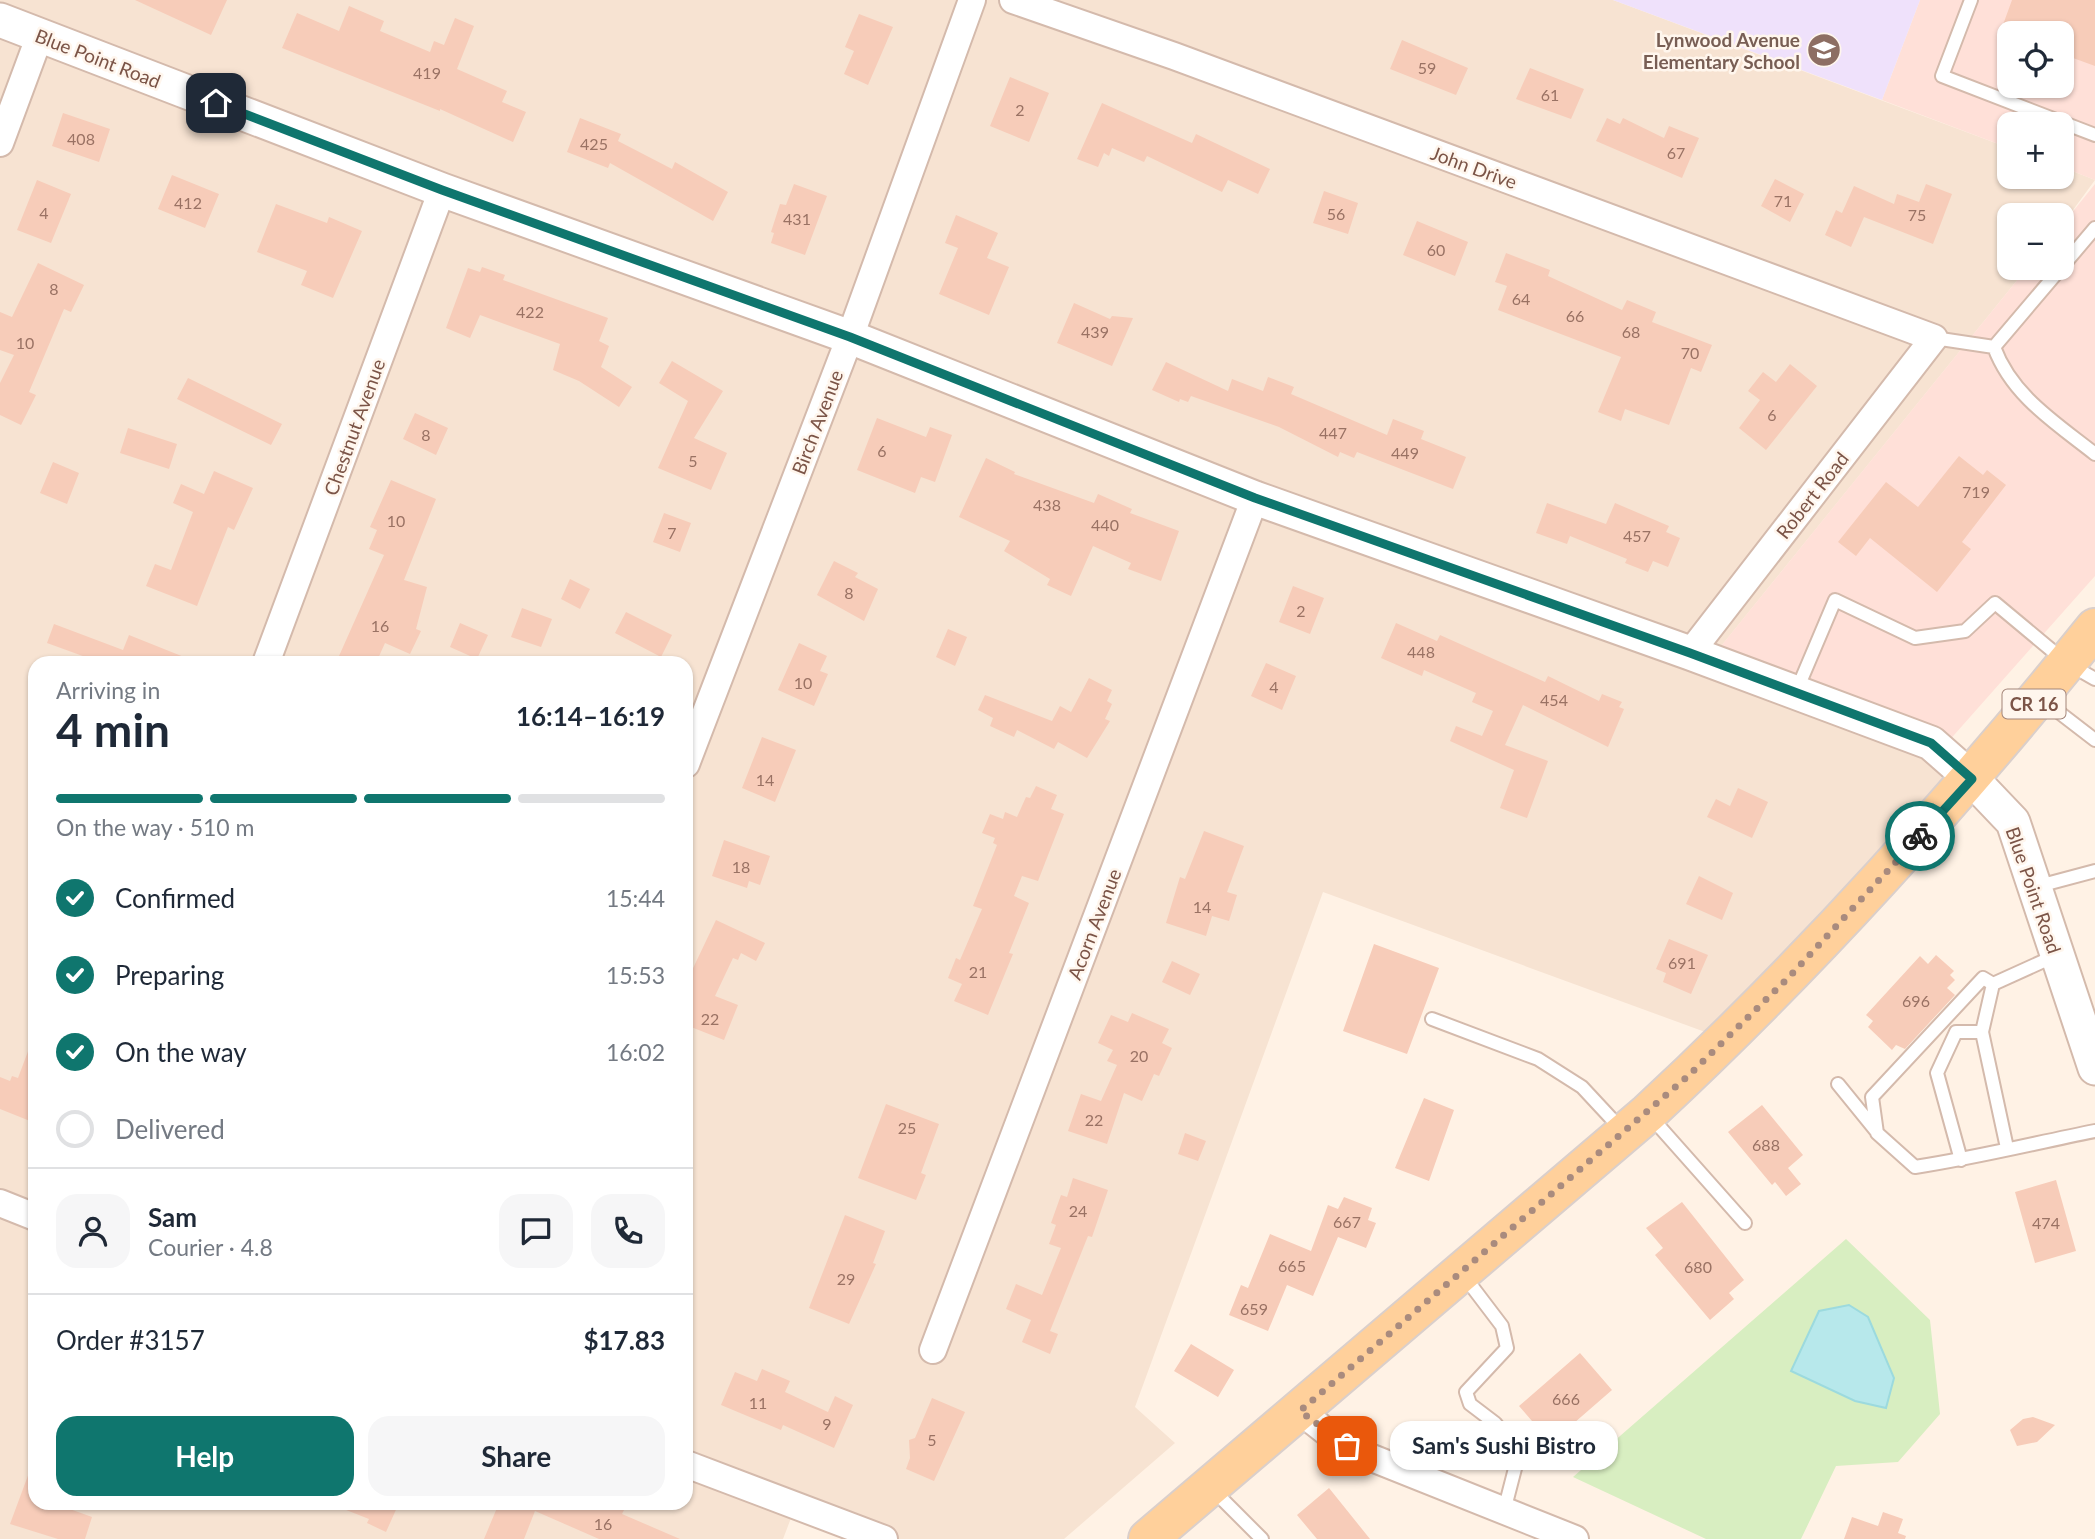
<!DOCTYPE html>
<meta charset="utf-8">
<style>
body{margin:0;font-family:Lato,sans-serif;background:#f6f6f7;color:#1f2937;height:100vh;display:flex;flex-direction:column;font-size:26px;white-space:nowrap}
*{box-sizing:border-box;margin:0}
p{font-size:23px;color:#747a83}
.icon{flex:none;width:38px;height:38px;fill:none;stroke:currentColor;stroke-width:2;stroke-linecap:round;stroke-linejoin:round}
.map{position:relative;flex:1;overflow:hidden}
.drawer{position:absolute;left:28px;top:656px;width:665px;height:854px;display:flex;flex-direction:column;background:#fff;border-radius:21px;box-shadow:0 2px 5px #0004}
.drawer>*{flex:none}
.tools{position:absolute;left:1997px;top:21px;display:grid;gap:14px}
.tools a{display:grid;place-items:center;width:77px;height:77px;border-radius:14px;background:#fff;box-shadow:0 2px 5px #0004;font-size:35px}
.pin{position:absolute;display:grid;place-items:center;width:60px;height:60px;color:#fff;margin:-30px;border-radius:14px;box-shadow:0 4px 10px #0006}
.courier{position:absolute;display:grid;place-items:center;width:70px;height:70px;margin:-35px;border:5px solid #0f766e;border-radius:50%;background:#fff;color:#222;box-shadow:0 2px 9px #0007}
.bubble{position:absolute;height:49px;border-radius:21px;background:#fff;box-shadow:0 2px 5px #0004;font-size:23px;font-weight:700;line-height:49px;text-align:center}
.summary em{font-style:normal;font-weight:700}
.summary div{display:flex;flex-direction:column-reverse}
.summary{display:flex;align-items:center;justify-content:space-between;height:119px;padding:0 28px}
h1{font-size:46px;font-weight:700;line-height:52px}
.bar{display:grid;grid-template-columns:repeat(4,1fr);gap:10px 7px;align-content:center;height:84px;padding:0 28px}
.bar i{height:9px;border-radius:5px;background:#e0e1e3}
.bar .active{background:#0f766e}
.bar p{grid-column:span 4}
.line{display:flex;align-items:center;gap:18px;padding:0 28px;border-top:2px solid #e0e1e3}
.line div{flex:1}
.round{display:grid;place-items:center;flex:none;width:74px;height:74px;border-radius:21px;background:#f6f6f7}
ol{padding:0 28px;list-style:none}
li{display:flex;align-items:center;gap:21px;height:77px}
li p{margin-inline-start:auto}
li .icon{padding:7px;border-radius:50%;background:#0f766e;color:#fff;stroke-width:4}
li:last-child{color:#747a83}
li i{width:38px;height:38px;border:4px solid #e0e1e3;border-radius:50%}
.cta{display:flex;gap:14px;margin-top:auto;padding:14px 28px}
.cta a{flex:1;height:80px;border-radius:21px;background:#0f766e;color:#fff;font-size:28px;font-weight:700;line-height:80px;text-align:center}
.cta a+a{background:#f6f6f7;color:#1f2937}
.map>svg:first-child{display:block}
</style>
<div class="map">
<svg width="2095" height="1539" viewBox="0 0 2095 1539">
<rect width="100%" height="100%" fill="#fff2e5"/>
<path fill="#f7e3d2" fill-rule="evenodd" d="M0,0h1613l396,148v29h53v-10l33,13 -33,45v-10h-53v53h18l-309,382 254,129 -245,261 -404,-148 -188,515 40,36 -111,96h-180l-88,-34 -13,34h-783zM35,663h651v840h-651z"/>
<path fill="#ffe0d8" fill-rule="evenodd" d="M1920,0h175v180l-33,-13v-43h-53v24l-127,-48zM2009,33h53v53h-53z
M2095,184v392l-148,167 -230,-92 310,-383h35v-43z"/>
<path fill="#efe1fb" d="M1613,0h307l-38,100z"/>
<path fill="#d8eec1" d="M1846,1239l84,81 10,94 -42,48 -62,4 -35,73h-95l-133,-62z"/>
<path fill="#b7e8eb" stroke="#9cdade" stroke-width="2" d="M1849,1305l19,12 26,61 -8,30 -31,-7 -64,-30 28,-60z"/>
<path fill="#f7ccb9" d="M135,0h92l-16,35z
M2012,0h83v66l-33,-12v-21h-62z
M349,6l35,15 -4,10 50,21 4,-11 10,4 11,-27 19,8 -17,43 50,22 -5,11 24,10 -13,30 -73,-33v2l-158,-63 15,-35 42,18z
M859,14l34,13 -25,58 -24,-11 10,-23 -9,-4z
M1402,40l66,28 -12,27 -66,-26z
M1530,68l54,21 -13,30 -55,-20z
M1010,77l39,16 -20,49 -39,-16z
M1102,103l90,40 4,-9 74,35 -12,25 -30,-14 -6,12 -75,-36 -3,6 -32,-14 -3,8 -5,-3 -6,14 -21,-8z
M63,113l47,16 -11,33 -47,-16z
M580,118l41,16 -3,7 54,28 3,-7 53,30 -15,29 -103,-58 -2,5 -41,-16z
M1607,118l13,6 3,-6 41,20 5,-12 30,12 -17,40 -86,-37z
M172,175l47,19 -14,34 -47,-19z
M1775,179l29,15 -14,28 -29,-16z
M37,180l34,14 -20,49 -34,-13z
M794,184l33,12 -22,59 -34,-12 3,-10 -3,-1 9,-28 6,1z
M1926,184l26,10 -19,50 -69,-27 -13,30 -26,-12 11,-25 6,3 12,-27 40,18 3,-10 22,8z
M1324,191l34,12 -10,31 -35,-11z
M276,204l51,19 2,-6 33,14 -29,67 -32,-13 6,-14 -50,-19z
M956,215l42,18 -11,25 22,9 -20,48 -50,-21 19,-46 -13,-5z
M1417,221l51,21 -13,34 -52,-21z
M1506,253l44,17 -2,6 74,34 5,-10 29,12 -4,10 60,23 -11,27 -10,-4 -22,57 -44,-16 -4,12 -23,-9 23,-55 -123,-47 9,-24 -12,-4z
M38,263l46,22 -13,27 -7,-3 -35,83 7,3 -15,30 -21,-10v-32l14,-28 -14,-5v-38l12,5z
M482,267l23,8 -2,5 105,38 -9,23 10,5 -8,21 31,20 -13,20 -40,-26 -26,-11 7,-26 -80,-29 -10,23 -24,-10 22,-60 12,4z
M1074,303l36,16 2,-3 21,2 -21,48 -55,-23z
M672,361l51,30 -29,47 33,15 -16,37 -53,-22 30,-67 -29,-18z
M1166,362l62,29 4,-12 31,12 5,-14 26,10 -3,7 96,41 6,-16 31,12 -3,8 45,18 -13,32 -96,-37 -3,6 -14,-6 -2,5 -59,-30 -88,-31 -3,6 -8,-3 -1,3 -27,-12z
M1790,364l27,22 -51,64 -27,-22 21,-28 -12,-9 15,-19 13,10z
M188,378l94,46 -11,21 -94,-46z
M415,413l33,15 -12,27 -33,-16z
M877,418l49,19 4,-10 22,8 -17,47 -14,-5 -6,16 -58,-23z
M128,428l49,16 -8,25 -49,-16z
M1959,456l24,19 4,-5 19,15 -44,57 9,7 -34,43 -67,-54 -14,18 -18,-14 48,-60 32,25z
M986,458l29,14 -1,2 80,29 4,-9 34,15 -2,4 49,18 -18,50 -33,-12 3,-6 -38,-17 -22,50 -24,-11 3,-6 -46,-28 6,-10 -51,-24z
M53,462l26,11 -12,31 -27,-11z
M214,471l39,17 -19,42 -6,-3 -31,79 -51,-20 9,-22 16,6 22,-58 -20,-9 8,-19 23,10z
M391,480l45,19 -32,81 23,7 -11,42 5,2 -11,23 -25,-11 -9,20h-21l-16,-7 45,-101 -15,-6 8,-19 -7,-3z
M1547,503l59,21 9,-21 54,23 -3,6 14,6 -12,29 -15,-6 -5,11 -23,-9 2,-4 -57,-23 -3,8 -31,-11z
M664,513l27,10 -11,29 -27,-10z
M834,561l24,12 -3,4 23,12 -14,32 -47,-26z
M570,579l20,10 -10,20 -19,-10z
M1293,586l31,12 -14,36 -31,-12z
M522,608l30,11 -11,28 -30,-10z
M626,612l46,23 -11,22 -46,-24z
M460,623l28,12 -11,24 -27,-12z
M1396,623l41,18 3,-6 105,47 3,-6 51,25 3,-7 20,8 -3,5 5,2 -16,38 -85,-42 -18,40 43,16 -21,57 -27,-10 14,-38 -64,-29 6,-15 26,10 11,-25 -21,-9 4,-9 -52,-23 -2,6 -41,-18z
M54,624l69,26 6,-15 70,28h-97l-55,-20z
M948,629l19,8 -12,29 -19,-9z
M799,643l28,13 -7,15 8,3 -14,32 -36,-16z
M1266,663l30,13 -14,34 -31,-14z
M1089,678l23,12 -5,11 5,3 -7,15 5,2 -23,37 -29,-16 -4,7 -37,-19 -3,7 -24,-11 3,-8 -15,-8 7,-15 67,26 8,-15 11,6z
M762,737l34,13 -21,52 -33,-14z
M1036,786l21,9 -6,14 13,5 -26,67 -16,-5 -8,20 15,7 -20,50 4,1 -25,61 -34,-14 8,-17 -14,-6 8,-20 4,2 22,-51 -9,-3 24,-61 -4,-2 2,-5 -13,-5 8,-19 13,5 2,-7 12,5 9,-20 4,1z
M1738,788l30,14 -16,36 -45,-21 9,-18 14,7z
M1204,831l40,15 -17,46 10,3 -8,26 -17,-5 -6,20 -40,-13 14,-46 5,2z
M724,840l46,16 -10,29 -11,-4 -2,7 -35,-12z
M1699,876l34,17 -11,27 -36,-16z
M716,920l49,23 -9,18 -15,-8 -3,7 -5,-2 -18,38 23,9 -14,35 -38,-15v-42z
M1669,939l39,16 -17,39 -28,-12 3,-9 -10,-4z
M1374,944l65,24 -32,86 -64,-23z
M1936,955l18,16 -4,4 5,5 -8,8 8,7 -50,54 -9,-4 -4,5 -24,-23 5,-6 -7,-6 54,-59 8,8z
M1172,961l28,13 -10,21 -28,-13z
M1132,1013l37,16 -7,14 10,5 -13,28 -5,-2 -12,27 -18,-8 -17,51 -39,-13 13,-37 20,7 16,-36 -10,-4 6,-11 -15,-7 13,-28 17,7z
M33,1038h2v85l-35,-14v-32l10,4 2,-5 6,2z
M1424,1098l30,12 -25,71 -34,-13z
M886,1104l53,20 -18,49 5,2 -10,25 -58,-22z
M1762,1105l41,50 -15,13 13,16 -15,12 -11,-14 -3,3 -44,-53z
M1185,1133l21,8 -8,20 -20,-7z
M1073,1178l35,12 -16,47 -4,-1 -38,95 8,3 -8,20 -28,-12 9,-22 -25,-11 10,-25 26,11 19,-47 -12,-4 7,-19 -5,-2 10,-28 6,2z
M2056,1180l20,71 -41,12 -20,-71z
M1344,1197l28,11 -4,12 8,3 -10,25 -28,-11 -25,59 -26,-11 -19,46 -39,-16 12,-30 7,3 22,-54 41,17 17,-46 10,4z
M1682,1202l62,78 -15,13 5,6 -24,21 -55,-65 8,-7 -17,-20z
M845,1215l40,16 -12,32 3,1 -27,60 -40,-16z
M1191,1344l43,26 -16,27 -44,-26z
M1580,1353l32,37 -61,53 -32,-37z
M762,1369l28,12 -5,11 43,20 7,-16 18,9 -19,43 -51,-23 -2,5 -60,-25 14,-33 22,9z
M932,1398l33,14 -31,69 -28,-12 4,-11 -1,-18 6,-2z
M2033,1417l22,8 -18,17 -20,4 -7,-16 13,-11z
M33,1462l2,41h18l39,14 -7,22h-27l-48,-15z
M1329,1488l41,51h-53l-20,-24z
M399,1503l-13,29 -19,-9 2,-4 -38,-15z
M499,1503h110l15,7 -2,4 58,25h-81l-64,-28 -11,28h-40z
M1883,1512l20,7 -5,14 8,3 -1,3h-61l8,-22 26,9z"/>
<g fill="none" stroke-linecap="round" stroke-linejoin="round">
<g stroke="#d4baac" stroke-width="16">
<path id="service" d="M1971,0l-29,76 153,59
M1934,338l60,9c18,49 62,76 101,107
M1994,347l101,-119
M1796,692l39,-92 80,38 50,-7 30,-28 72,60 28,16
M2043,700l52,40
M2035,887l60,-16
M1993,984l-10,-6 -111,119 5,36 38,34c60,-9 120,-24 180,-36
M1993,984l-11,48 25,116
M1993,984l64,-29
M1432,1019l106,40 44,28 40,43
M1838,1084l39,48
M1650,1116l95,107
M1961,1160l-24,-87 19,-41h26
M1464,1276l38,50 5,22 -41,44 4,12 25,19 24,30 -15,58
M1213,1490l49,49"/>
</g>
<g stroke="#d4baac" stroke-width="30">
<path id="minor" d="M1013,0l161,56 760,282 -244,315
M0,143l40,-108
M266,663l176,-473
M686,764l164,-427 122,-337
M0,1203l35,14
M933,1350l322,-852
M1300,1411l33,26 34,19 208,83
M686,1464l198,75"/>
</g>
<g stroke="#d4baac" stroke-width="37">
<path id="tertiary" d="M0,20l442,170 408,147 405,161 435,155 241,90 41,36 41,43 82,246"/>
</g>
<g stroke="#dacfcb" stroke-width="42">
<path id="primary" d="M1148,1539l500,-426c162,-150 308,-313 447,-485"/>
</g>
<use href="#service" stroke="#fff" stroke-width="12"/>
<use href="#minor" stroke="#fff" stroke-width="26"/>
<use href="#tertiary" stroke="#fff" stroke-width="33"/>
<use href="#primary" stroke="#ffd09b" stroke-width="38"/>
</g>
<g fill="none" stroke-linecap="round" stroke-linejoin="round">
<path stroke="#a98b7e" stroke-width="7" stroke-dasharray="0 12.6" d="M1347,1446l-47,-35 388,-335 100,-98 132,-142"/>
<path stroke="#0f766e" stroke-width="9" d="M216,103l226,87 408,147 405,161 435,155 241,90 41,36 -52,57"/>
</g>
<defs>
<g id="school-disc" transform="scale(1.75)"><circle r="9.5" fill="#8d6e63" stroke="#fff6ed"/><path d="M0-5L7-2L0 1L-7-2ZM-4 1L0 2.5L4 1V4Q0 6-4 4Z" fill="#fff"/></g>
</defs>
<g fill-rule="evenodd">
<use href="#school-disc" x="1824" y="50"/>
</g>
<g text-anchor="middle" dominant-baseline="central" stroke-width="5" stroke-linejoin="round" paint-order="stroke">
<g font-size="16" fill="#9a7264">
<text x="1427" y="67">59</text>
<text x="427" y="72">419</text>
<text x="1550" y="94">61</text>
<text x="1020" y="109">2</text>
<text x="81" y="138">408</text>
<text x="594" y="143">425</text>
<text x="1676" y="152">67</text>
<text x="1783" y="200">71</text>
<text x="188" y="202">412</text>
<text x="44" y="212">4</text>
<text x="1336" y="213">56</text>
<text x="1917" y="214">75</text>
<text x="797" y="218">431</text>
<text x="1436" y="249">60</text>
<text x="54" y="288">8</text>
<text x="1521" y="298">64</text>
<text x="530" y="311">422</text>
<text x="1575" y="315">66</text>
<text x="1095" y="331">439</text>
<text x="1631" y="331">68</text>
<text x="25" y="342">10</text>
<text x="1690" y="352">70</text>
<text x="1772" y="414">6</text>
<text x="1333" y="432">447</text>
<text x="426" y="434">8</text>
<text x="882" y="450">6</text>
<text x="1405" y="452">449</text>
<text x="693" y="460">5</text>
<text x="1976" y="491">719</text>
<text x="1047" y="504">438</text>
<text x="396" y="520">10</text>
<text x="1105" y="524">440</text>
<text x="672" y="532">7</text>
<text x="1637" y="535">457</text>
<text x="849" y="592">8</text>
<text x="1301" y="610">2</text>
<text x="380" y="625">16</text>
<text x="1421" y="651">448</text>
<text x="803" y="682">10</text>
<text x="1274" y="686">4</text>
<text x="1554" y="699">454</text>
<text x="765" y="779">14</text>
<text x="741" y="866">18</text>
<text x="1202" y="906">14</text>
<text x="1682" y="962">691</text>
<text x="978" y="971">21</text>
<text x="1916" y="1000">696</text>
<text x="710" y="1018">22</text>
<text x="1139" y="1055">20</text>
<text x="1094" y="1119">22</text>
<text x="907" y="1127">25</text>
<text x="1766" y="1144">688</text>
<text x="1078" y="1210">24</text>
<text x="1347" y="1221">667</text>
<text x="2046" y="1222">474</text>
<text x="1292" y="1265">665</text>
<text x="1698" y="1266">680</text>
<text x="846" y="1278">29</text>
<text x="1254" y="1308">659</text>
<text x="1566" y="1398">666</text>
<text x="758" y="1402">11</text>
<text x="827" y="1423">9</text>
<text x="932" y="1439">5</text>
<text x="603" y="1523">16</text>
</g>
<rect fill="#fff6ed" stroke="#a38579" stroke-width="2" x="2002.5" y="689.5" width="63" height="29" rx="5"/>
<g font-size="18" font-weight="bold" fill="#7b5447">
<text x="2034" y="704">CR 16</text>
</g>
<g font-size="19" font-weight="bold" fill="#785e54" stroke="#fff6ed" text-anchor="end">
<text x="1800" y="39">Lynwood Avenue<tspan x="1800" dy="22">Elementary School</tspan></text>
</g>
<g font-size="19" fill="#7b5447" stroke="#fff6ed">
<text transform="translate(98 58) rotate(21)">Blue Point Road</text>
<text transform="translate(1474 167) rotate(20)">John Drive</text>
<text transform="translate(817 422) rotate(-69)">Birch Avenue</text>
<text transform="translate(354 427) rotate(-70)">Chestnut Avenue</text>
<text transform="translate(1812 495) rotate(-52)">Robert Road</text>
<text transform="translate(2034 890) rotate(71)">Blue Point Road</text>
<text transform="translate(1094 924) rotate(-69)">Acorn Avenue</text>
</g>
</g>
</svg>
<div class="tools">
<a><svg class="icon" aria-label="locate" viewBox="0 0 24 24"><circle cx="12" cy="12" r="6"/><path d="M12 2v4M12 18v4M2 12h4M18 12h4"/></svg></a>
<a>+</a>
<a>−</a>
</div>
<div class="pin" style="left:1347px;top:1446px;background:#ea580c"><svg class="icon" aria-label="bag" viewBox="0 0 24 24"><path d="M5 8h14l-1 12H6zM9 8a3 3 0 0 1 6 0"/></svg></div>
<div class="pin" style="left:216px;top:103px;background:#1f2937"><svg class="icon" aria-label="home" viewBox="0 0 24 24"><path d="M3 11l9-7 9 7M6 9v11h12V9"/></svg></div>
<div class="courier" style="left:1920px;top:836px"><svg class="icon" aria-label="bike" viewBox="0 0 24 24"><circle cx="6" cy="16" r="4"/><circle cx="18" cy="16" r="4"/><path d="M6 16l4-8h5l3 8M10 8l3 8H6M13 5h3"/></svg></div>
<div class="bubble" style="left:1390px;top:1421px;width:228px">Sam's Sushi Bistro</div>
<section class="drawer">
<div class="summary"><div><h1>4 min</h1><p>Arriving in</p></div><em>16:14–16:19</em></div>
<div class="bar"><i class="active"></i><i class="active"></i><i class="active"></i><i></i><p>On the way · 510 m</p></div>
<ol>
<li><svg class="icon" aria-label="check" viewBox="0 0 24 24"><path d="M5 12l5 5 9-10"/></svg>Confirmed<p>15:44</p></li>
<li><svg class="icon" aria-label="check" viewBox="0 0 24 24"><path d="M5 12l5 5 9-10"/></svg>Preparing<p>15:53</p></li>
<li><svg class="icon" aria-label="check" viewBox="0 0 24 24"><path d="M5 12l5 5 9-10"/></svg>On the way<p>16:02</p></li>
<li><i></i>Delivered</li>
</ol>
<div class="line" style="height:126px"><a class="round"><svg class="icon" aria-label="person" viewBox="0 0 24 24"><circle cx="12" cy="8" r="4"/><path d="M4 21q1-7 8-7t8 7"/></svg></a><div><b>Sam</b><p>Courier · 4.8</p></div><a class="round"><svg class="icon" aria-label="chat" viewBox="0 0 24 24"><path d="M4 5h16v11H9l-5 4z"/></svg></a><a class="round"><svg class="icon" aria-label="phone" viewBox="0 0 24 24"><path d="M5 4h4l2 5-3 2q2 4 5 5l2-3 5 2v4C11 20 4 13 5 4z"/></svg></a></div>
<div class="line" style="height:91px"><div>Order #3157</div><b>$17.83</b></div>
<div class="cta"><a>Help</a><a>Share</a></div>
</section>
</div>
